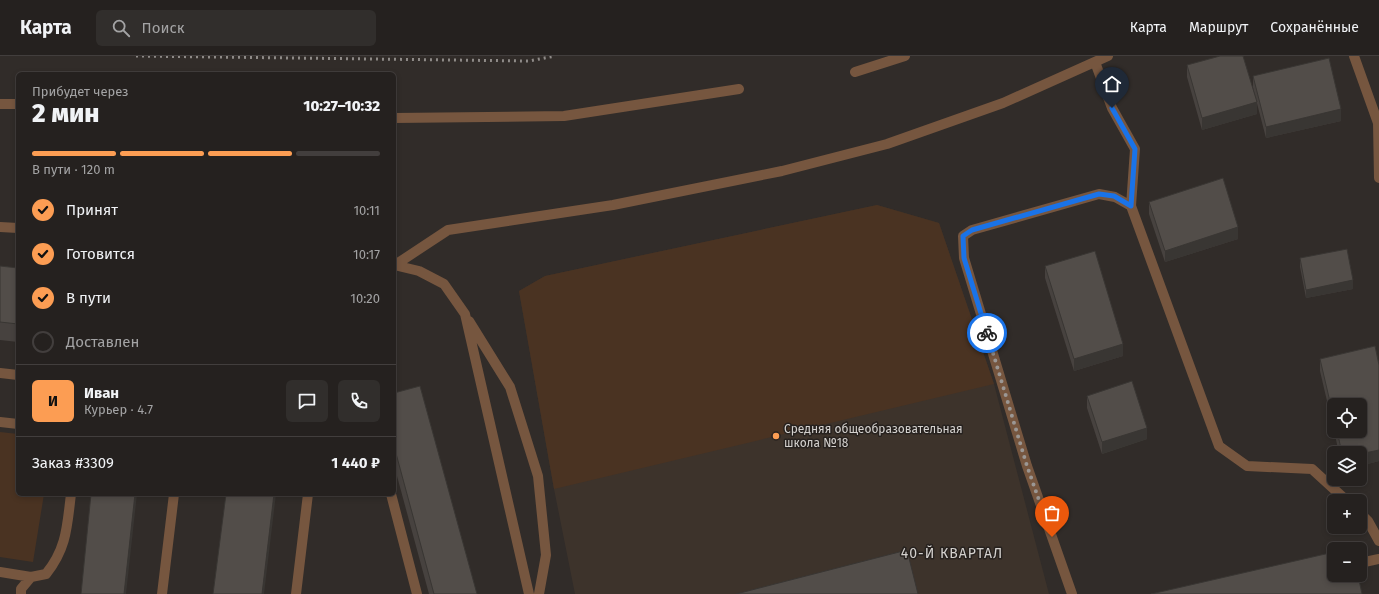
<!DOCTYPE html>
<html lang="ru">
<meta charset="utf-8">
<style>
body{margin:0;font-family:"Fira Sans",sans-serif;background:#312e2c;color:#f1f3f6;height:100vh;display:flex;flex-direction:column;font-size:15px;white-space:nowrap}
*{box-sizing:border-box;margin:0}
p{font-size:13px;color:#a3a3a4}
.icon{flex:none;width:22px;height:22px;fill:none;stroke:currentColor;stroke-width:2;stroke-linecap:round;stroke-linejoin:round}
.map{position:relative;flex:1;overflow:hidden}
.sheet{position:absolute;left:16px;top:16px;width:380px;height:424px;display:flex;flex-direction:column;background:#25211f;border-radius:6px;box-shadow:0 2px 6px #0003,0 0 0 1px #423e3d}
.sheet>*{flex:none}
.buttons{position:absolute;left:1327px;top:342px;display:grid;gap:8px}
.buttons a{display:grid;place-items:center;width:40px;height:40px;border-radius:6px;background:#25211f;box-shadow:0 2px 6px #0003,0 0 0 1px #423e3d;font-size:20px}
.pin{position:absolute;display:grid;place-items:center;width:34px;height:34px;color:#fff;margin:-41px -17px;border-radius:50% 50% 50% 0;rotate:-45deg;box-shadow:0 0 4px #0007}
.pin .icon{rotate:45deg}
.courier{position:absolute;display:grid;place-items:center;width:40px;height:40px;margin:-20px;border:3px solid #1a73e8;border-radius:50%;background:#fff;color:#222;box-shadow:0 1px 5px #0007}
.headline em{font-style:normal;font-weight:800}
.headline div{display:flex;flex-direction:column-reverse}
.headline{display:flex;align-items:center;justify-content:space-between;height:68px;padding:0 16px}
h1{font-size:26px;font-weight:800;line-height:30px}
.bar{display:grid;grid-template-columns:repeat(4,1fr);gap:6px 4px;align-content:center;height:48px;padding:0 16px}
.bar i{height:5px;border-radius:3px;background:#423e3d}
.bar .on{background:#fc9d53}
.bar p{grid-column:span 4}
.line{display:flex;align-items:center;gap:10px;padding:0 16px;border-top:1px solid #423e3d}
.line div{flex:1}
.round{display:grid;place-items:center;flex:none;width:42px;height:42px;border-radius:6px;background:#312e2c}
ol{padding:0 16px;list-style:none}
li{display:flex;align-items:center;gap:12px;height:44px}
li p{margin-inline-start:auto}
li .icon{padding:4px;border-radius:50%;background:#fc9d53;color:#111;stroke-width:4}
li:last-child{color:#a3a3a4}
li i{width:22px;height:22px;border:2px solid #423e3d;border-radius:50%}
header{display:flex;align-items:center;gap:24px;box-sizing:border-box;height:56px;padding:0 20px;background:#25211f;border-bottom:1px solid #423e3d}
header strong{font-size:19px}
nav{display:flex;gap:22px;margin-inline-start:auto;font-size:14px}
.search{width:280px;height:36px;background:#312e2c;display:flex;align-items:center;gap:10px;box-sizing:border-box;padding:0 14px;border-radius:6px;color:#a3a3a4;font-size:15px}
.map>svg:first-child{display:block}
</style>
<header>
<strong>Карта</strong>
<div class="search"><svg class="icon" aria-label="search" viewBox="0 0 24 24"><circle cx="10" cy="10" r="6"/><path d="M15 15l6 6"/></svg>Поиск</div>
<nav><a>Карта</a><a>Маршрут</a><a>Сохранённые</a></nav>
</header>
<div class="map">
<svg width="1379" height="538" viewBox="0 0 1379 538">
<rect width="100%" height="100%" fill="#312c29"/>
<path fill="#3d332b" d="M877,149l62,18 55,161 55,210h-474l-21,-105 -35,-198 26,-15z"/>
<path fill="#4a3322" d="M877,149l62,18 55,161 -440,105 -35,-198 26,-15z
M0,376l18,2v60h26l-11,68 -33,-5z"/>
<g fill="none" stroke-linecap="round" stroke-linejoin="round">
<path stroke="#76563f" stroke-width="10" d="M1354,0l24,67 1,55
M1095,6l17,46 23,41 -4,57
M855,16l50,-16
M0,48h18
M394,62l170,-2 175,-27
M0,171l18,1
M394,209l25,6 25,13 21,30 64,280
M395,209l53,-35 165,-25 169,-34 105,-27 116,-41 105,-47
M469,265l41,66 28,89 8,79 -7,39
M0,317l18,2
M0,366l18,2
M391,438l26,100
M1360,457l8,8 11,20
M1360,507l19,-4
M0,516l31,5
M21,538v-5l10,-12 15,-3c21,-26 21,-48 25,-80
M162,538l12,-100
M296,538l12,-100
M1072,538l-45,-128 -63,-208 -1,-22 9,-6 127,-36 16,3 16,9 88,240 28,20 65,3 35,32"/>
<path stroke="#8f8b88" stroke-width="3" stroke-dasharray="2 4" stroke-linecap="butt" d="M136,0l393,5 26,-5"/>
</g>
<path fill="#47423f" d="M1187,9l70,49 -55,16 -15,-53z
M1253,20l88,45 -75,17 -13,-50z
M1149,146l89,37 -73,23 -16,-48z
M1300,202l53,31 -47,9 -6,-31z
M0,210l18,2v74l-18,-2z
M1045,210l78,90 -49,15 -29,-93z
M1375,290l4,19v96l-19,5v-13h-21l-5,-22h26v-26h-26v26l-14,-60v-12z
M394,337l83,201h-48l-35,-129z
M1087,340l60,43 -45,15 -15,-46z"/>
<path fill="#393633" d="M1257,46v12l-55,16v-12z
M1341,53v12l-75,17v-11z
M1238,171v12l-73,23v-11z
M1353,224v9l-47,9v-8z
M1123,288v12l-49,15v-12z
M1147,372v11l-45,15v-12z
M1379,394v11l-19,5v-12z
M135,438h2l-11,100h-2z
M274,438h2l-12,100h-2z"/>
<path fill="#524d49" stroke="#393633" d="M1220,0h23l14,46 -55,16 -15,-53z
M1329,2l12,51 -75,18 -13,-51z
M1223,122l15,49 -73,24 -16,-49z
M1347,193l6,31 -47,10 -6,-32z
M1095,195l28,93 -49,15 -29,-93z
M0,210l18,2v56l-18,-2z
M1375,290l4,19v85l-19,4v-1h-18l-5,-22h23v-26h-26v14l-14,-60z
M1132,325l15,47 -45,14 -15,-46z
M420,330l57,208h-43l-40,-148v-53z
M91,438h44l-11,100h-43z
M226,438h48l-12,100h-49z
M907,494l11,44h-182z
M1334,496v23h24l4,19h-211z"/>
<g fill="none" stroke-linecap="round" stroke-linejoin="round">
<path stroke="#9b9794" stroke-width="4" stroke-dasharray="0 7.2" d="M987,277l40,133 25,71"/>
<path stroke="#1a73e8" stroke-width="5" d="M987,277l-23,-75 -1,-22 9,-6 127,-36 15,2 17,10 4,-57 -23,-41"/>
</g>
<circle fill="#fc9d53" stroke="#27221f" stroke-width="1.5" cx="776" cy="380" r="4"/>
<g text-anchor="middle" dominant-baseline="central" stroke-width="3" stroke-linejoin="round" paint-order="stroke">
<g font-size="12" fill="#d4d1ce" stroke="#27221f" text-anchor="start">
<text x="784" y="373">Средняя общеобразовательная<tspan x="784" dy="14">школа №18</tspan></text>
</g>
<g font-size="14" letter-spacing="1" fill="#d4d1ce" stroke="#27221f">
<text x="952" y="497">40-Й КВАРТАЛ</text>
</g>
</g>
</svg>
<div class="buttons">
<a><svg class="icon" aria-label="locate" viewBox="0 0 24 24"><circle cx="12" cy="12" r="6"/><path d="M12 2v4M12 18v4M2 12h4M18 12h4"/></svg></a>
<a><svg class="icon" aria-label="layers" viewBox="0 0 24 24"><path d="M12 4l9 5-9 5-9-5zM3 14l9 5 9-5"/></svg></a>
<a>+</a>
<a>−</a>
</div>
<div class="pin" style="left:1052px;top:481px;background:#ea580c"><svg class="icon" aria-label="bag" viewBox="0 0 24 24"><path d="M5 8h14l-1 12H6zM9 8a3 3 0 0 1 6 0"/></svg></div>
<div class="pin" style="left:1112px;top:52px;background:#1f2937"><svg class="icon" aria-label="home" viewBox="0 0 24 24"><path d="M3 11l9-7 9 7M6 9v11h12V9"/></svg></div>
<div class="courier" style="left:987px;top:277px"><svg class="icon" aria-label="bike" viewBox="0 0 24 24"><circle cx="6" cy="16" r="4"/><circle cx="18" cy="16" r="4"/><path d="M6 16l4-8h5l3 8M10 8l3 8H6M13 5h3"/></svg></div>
<section class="sheet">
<div class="headline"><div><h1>2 мин</h1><p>Прибудет через</p></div><em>10:27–10:32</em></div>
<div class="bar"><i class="on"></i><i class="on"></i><i class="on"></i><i></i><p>В пути · 120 m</p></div>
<ol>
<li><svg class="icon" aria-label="check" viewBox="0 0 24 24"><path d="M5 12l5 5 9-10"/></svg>Принят<p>10:11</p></li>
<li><svg class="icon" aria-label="check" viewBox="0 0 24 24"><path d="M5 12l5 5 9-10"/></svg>Готовится<p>10:17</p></li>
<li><svg class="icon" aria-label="check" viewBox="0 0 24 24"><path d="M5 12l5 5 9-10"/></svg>В пути<p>10:20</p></li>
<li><i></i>Доставлен</li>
</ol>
<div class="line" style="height:72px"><b class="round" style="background:#fc9d53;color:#111">И</b><div><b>Иван</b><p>Курьер · 4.7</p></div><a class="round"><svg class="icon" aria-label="chat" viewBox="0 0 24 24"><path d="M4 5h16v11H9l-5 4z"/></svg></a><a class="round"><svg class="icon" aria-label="phone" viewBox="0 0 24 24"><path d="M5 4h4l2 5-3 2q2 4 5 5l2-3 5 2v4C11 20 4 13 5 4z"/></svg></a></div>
<div class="line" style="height:52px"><div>Заказ #3309</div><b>1 440 ₽</b></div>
</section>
</div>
